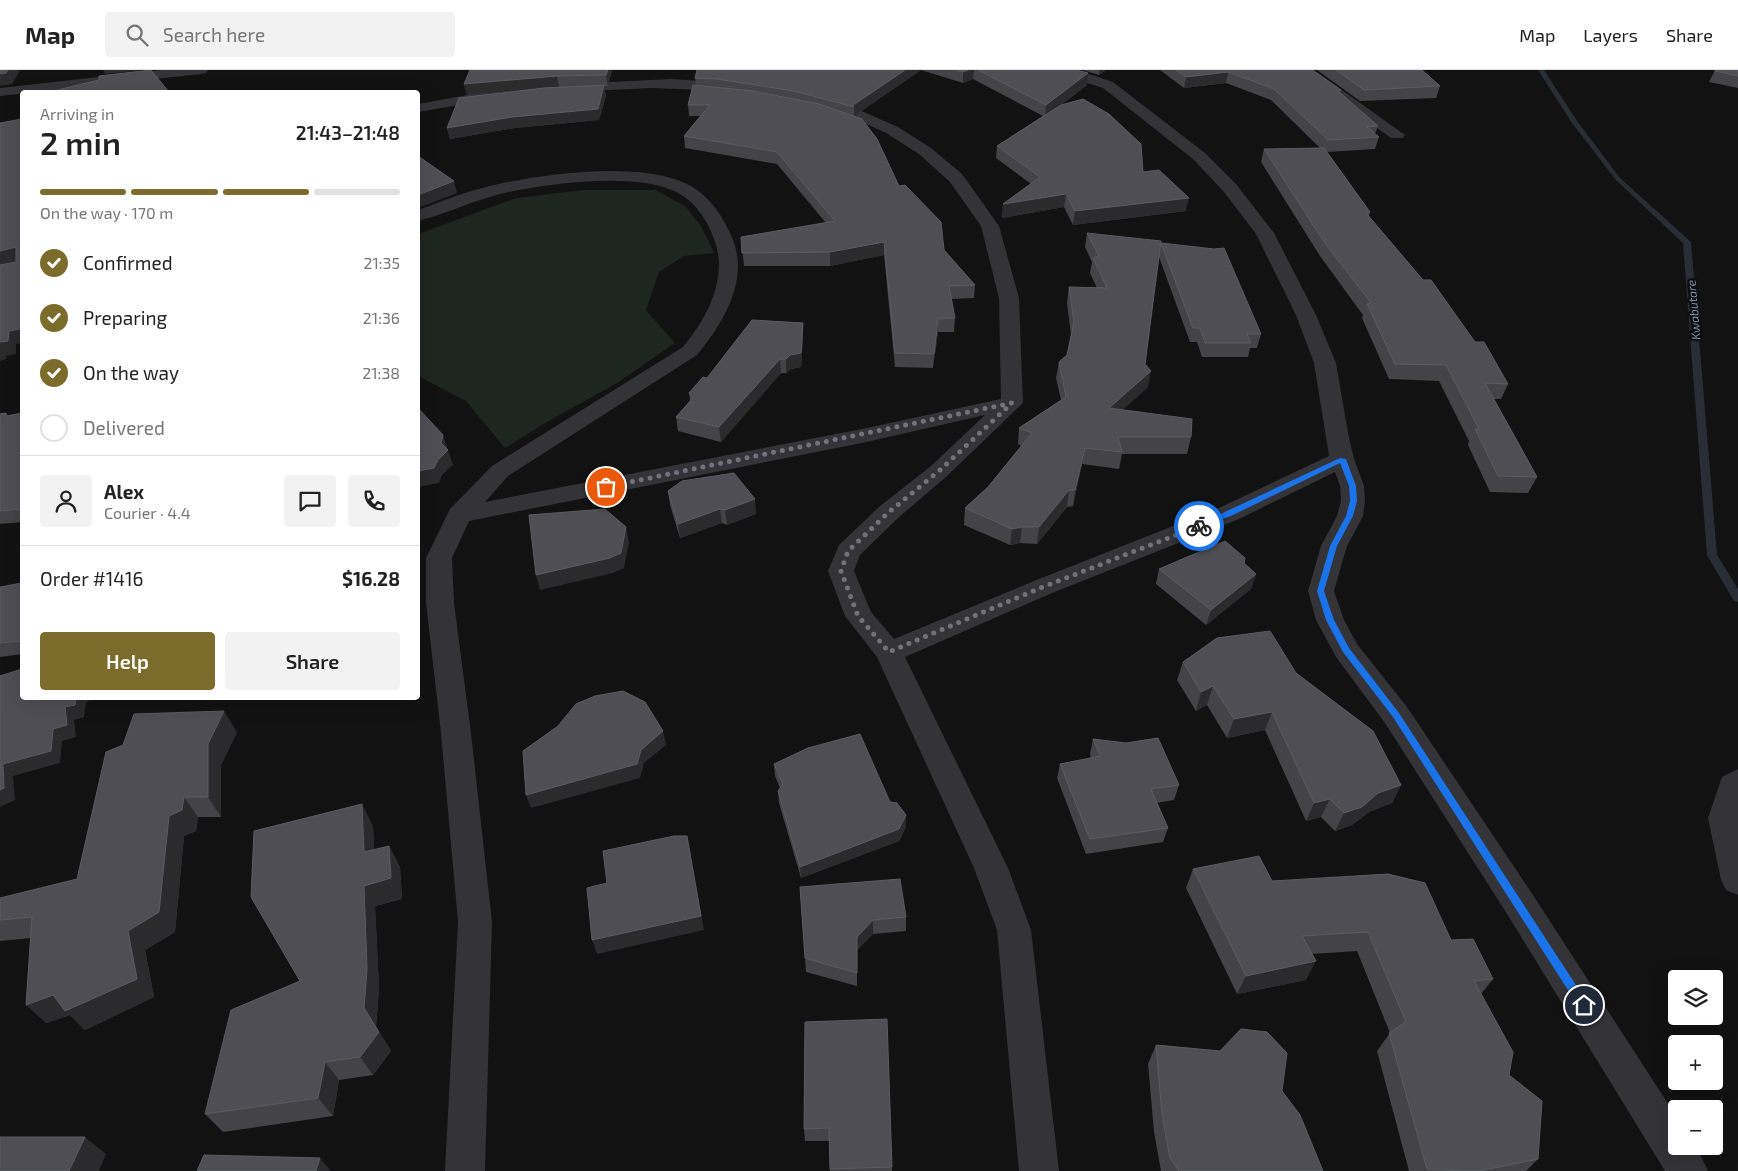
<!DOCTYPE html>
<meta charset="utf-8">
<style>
body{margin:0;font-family:"Exo 2",sans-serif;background:#f2f2f2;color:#222;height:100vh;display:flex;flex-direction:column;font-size:19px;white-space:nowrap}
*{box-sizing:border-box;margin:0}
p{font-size:16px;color:#767676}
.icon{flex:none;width:28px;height:28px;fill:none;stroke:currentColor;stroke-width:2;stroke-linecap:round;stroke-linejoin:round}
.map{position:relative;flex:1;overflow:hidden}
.drawer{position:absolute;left:20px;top:20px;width:400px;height:610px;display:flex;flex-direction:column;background:#fff;border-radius:5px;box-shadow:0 5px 20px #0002}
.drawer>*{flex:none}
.tools{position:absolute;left:1668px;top:900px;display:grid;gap:10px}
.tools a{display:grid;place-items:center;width:55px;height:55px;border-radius:5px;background:#fff;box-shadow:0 5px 20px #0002;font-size:25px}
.pin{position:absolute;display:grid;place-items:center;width:42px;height:42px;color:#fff;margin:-21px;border:2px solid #fff;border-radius:50%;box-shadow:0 1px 5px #0007}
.courier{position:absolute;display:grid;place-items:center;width:50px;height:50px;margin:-25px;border:4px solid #1a73e8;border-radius:50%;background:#fff;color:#222;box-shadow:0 1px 6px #0007}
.overview em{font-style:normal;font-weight:600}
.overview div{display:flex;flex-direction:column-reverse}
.overview{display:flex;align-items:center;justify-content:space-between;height:85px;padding:0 20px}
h1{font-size:32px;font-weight:600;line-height:38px}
.bar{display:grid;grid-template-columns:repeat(4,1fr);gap:8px 5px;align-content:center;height:60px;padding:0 20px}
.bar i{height:6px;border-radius:4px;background:#e0e0e0}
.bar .selected{background:#7b6c2b}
.bar p{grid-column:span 4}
.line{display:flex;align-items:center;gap:12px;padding:0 20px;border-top:1px solid #e0e0e0}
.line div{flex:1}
.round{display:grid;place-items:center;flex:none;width:52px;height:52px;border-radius:5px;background:#f2f2f2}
ol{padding:0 20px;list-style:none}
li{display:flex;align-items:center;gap:15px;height:55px}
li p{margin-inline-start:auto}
li .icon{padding:5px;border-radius:50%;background:#7b6c2b;color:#fff;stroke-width:4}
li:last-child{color:#767676}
li i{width:28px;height:28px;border:2px solid #e0e0e0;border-radius:50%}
.primary-button{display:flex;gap:10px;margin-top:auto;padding:10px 20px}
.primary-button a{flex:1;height:58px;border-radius:5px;background:#7b6c2b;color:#fff;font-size:20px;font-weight:600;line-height:58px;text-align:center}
.primary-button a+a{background:#f2f2f2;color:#222}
header{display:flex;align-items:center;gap:30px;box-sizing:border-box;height:70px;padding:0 25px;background:#fff;border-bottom:1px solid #e0e0e0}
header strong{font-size:24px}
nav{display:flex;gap:28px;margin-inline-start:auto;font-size:18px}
.search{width:350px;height:45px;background:#f2f2f2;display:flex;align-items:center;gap:12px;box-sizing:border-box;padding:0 18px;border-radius:5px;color:#767676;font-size:19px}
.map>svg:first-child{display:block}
</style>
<header>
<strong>Map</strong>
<div class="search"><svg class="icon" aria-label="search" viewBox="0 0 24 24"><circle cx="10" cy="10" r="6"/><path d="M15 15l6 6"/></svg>Search here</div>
<nav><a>Map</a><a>Layers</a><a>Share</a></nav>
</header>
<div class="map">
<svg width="1738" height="1101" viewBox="0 0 1738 1101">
<rect width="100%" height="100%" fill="#121213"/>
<path fill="#1e2620" d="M584,120h72l30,17 15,19 13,27 -30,3 -25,16 -13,38 29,33 -58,40 -70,39 -42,26 -39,-47 -48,-25v-142l98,-36z"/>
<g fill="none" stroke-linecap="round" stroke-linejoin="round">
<path fill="#292e36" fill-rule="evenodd" d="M1538,0h6l33,51 43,57 71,64 26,313 21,34v13l-4,-1 -27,-46 -24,-312 -67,-63 -44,-57z"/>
<path fill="#333338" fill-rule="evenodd" d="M161,0h47l-2,3 -5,1 -201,22v-8z
M1055,0h22l36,12 92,71 31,31 38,49 42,82 20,48 12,70 6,26 10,27 1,15 -2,15 -16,30 -13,45 10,29 13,24 50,63 126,188 143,221v30h20l12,25h-43l-156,-254 -124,-194 -49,-66 -20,-37 -8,-29 13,-45 16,-30 4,-15 -1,-15 -5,-14 -96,47 -187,74 -147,64 103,211 23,62 28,241h-40l-22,-241 -23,-62 -97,-211 -32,-41 -17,-45 11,-26 41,-39 51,-40 54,-51 -123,28 -393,78 -17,37 2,45 17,130 21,189 -7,249h-40l13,-249 -17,-189 -15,-130v-45l24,-49 42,-43 191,-119c24,-29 46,-70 31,-108 -7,-20 -20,-39 -40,-48 -41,-20 -141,-7 -184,6 -24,7 -48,18 -72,24v-11c22,-8 44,-17 68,-23 51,-13 153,-27 201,-3 21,10 35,31 44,51 20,43 -7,87 -34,120l-189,121 -23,26 377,-73 139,-30 -2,-101 -18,-72 -31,-44 -31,-28 -33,-21 -39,-18 -31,-10 -3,-3 3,-3 5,-2 36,12 41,18 33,21 31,26 37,52 20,72 4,105 -76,73 -49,42 -38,37 -6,16 17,41 23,27 140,-58 187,-74 108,-51 -15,-93 -18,-48 -40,-81 -32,-42 -31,-33 -90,-71 -46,-15z
M1297,0h17l91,65 -2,3h-12z
M671,9l61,4 5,1 2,3 -2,3 -5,1 -81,-3 -81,4 -5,-1 -2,-3 2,-3 5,-1z
M495,20l5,2 3,3 -3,3 -82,14v-8z
M1738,699v126l-12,-5 -5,-10 -13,-62 14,-41z"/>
</g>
<path fill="#434348" d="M612,0l-4,16h-4l2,10 -7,24 -84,8 -65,11 -3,-11 78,-38 -58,5 -3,-11z
M697,0h380l10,15 -26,20 82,67 43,39 -113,14 -9,-18 -62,11 1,-14 28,-20 -35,-26 1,-12 46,-30 -70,-37 -10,4 -42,-13 -67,46 45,70 45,64 31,35 -1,13 -23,1 4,19 -1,14h-16l-5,36 -38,-1 -11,-112 -54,11h-86l-3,-29 85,-14 -49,-59 -92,-16 -1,-12 16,-20h-11l-1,-11 8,-19 -1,-8z
M1083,0h23l-7,5z
M1160,0h152l29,20 -1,2 38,34 -3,8 4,3 -4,12 -48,3 43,60 -1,4 106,126 33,42 -7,15h-7l43,78 -9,16 -38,-1 -22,-47 1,-4 -30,-60 -50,-2 -27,-61 1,-3 -43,-59 -59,-94 3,-13 56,-1 -49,-48 -45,-17 -42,5z
M1317,0h105l18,16 -4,12 -76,3z
M1715,0h23v18l-29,-6z
M1087,163l72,20 2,-10 100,91 -4,14h-7l-2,9h-46l-5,-15h-7l-31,-85 -14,107 3,23 -26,23 69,27 -4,17h-65l-3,15 -37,-5 -9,42 -6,1 -30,37 -17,-1 -10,2 -46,-20 1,-17 23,-21 33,-41 -3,-2 1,-16 42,-28 -5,-22 3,-16 8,-7 4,-20 -4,-32 2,-16 28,1 -7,-15 2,-11 -7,-15z
M803,267l-2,30 -10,2 -5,4h-5l-60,69 -43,-11 -2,-14 14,-16 -1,-8 18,-15z
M22,343v109l-22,2v-110l7,2z
M668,421l88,23 -29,11 -5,-2 -42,15 -10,-33z
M1244,493l12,11 -5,15 -45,36 -50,-41 3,-15z
M22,513v71l-22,3v-70z
M1183,592l113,11 105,112 -9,18 -23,9 -17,13 -17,6 -14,-14 -15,4 -41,-91 -38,8 -20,-33 -11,6 -19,-31z
M237,662l-16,33v52h-23l-2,14 -12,5 -9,96 -30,18 9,47 -69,33 -15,-15 -24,8 -15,-85 -31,3v-21l77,-41z
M1093,669l33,4 53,42 -5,15 -18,3 12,25 -5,14 -77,12 -29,-76 3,-14 31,-6 -1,-4z
M774,694l116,38 16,25 -7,14 -98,37 -22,-75 -1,-12 2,-3 -5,-12z
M373,756l1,24 15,-4 11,21 2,32 -27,7 4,83 -3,38 15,24 -18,24 -34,5 -6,36 -110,16 -18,-18 95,-133z
M1193,799l79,12 179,59 42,39 -12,15 28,81 29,84 -12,12h-117l-32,-120 13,-18 -33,-82 -45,3 -6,26 -69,14 -51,-106z
M800,817l106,30v14l-33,3 -16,16v36l-51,-14z
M805,952l87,145v4h-62v-30h-25l-1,-12z
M1156,975l126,46 41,80h-162l-7,-39 -6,-68z"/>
<path fill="#2b2b2e" d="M8,0h12l-8,14 -12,2v-12z
M103,0h41l-39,4z
M608,0h4l-4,16 -2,-11z
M905,0h16l-67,46v-9l-2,-1z
M968,0h6l-1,9 -10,4v-11z
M1099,0h7l-7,5z
M1228,2l-2,11 -42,5 2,-11z
M1088,3l-1,12 -42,32 1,-12z
M557,6l2,11 -92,8 -3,-11z
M604,15l2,11 -7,24 -84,8 -65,11 -3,-11z
M454,111l3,12 -39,15v-13z
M1066,124l-2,13 -62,11 1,-14z
M1189,128l-3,13 -113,14 2,-14z
M884,172v13l-54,11v-14z
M16,177l6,13 -22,6v-15z
M22,226v47l-6,1v10l-10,2v3l-6,2v-19l9,-11z
M938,249v13l-5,36 1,-14z
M803,253v14l-2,30 -10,2 -5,4v-14z
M780,289l1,14 -60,69 -2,-15z
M1151,301l-3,16 -41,37 2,-16z
M443,365l10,30 -11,10 -3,8 -21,4v-16l23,-28z
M1085,378l-3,16 -9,42 2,-16z
M1069,420l-2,17 -30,37 2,-17z
M755,429l1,15 -29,11 -2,-15z
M720,439l2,14 -42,15 -2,-14z
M626,457l3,15 -5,26 -11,5 -73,17 -4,-15z
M1022,457l-2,16 -10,2 2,-16z
M1256,504l-5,15 -45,36 5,-15z
M1213,616l-6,19 -11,6 5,-19z
M76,628h16v2l-6,2 -2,15 -10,3 2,17 -14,4 -2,22 -47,13 2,24 -15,7v-17l3,-26 50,-35 12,-22z
M224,641l13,21 -16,33v52l-13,-20v-53z
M1272,642l-7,18 -38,8 7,-19z
M663,661l3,14 -22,18 -4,15 -109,30 -5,-13z
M1401,715l-9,18 -23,9 -17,13 -17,6 9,-18 34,-20z
M184,727l14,20 -2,14 -12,5 -9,96 -30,18 9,47 -69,33 -15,-15 -24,8 -20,-18 102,-74 41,-115z
M1330,729l-9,18 -15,4 8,-18z
M362,734l11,22 2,47 -11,-21z
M906,745v12l-7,14 -98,37 -1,-11z
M687,766l17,94 -107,24 -5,-14z
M389,776l11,21 2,32 -27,7 4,83 -3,38 15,24 -18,24 -13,-18 4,-49v-122z
M873,850v14l-16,16v36v-49z
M1316,891l-10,19 -69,14 9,-18z
M325,992l14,18 -6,36 -15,-18z
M85,1067l21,17 -7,17h-30z
M320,1088l11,13h-15z"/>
<path fill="#4e4e54" stroke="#5b5c62" d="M0,0h8l-2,3 -6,1z
M151,0l18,22h-120l50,-12v-4z
M470,0h138l-2,5 -49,1 -93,8z
M697,0h208l-53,36 2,1 -60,-16 -77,-12 -22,-1z
M956,0h12l-5,2z
M978,0h99l11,3 -42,32z
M1176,0h136l29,20 -3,1 40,35 -11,1 12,10 -51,3 -54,-51 -46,-17 -42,5z
M1336,0h86l18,16 -76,4z
M1715,0h23v6l-23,-5z
M604,15l-6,24 -86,8 -65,11 12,-30 85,-10z
M693,15l60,6 66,13 43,15 15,20 22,47 6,-1 36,37 3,28 31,35 -26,1 6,32 -17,1 -4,35 -39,-1 -11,-111 -54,10 -88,1 -1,-16 94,-16 -58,-69 -93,-16 26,-31h-22z
M1083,29l26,15 32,30 2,28 16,-2 30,28 -114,13 -9,-17 -63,10 37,-27 -43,-31 64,-41z
M22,49v177l-2,33 -11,2 -1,10 -8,1v-77l16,-3v-15l-16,4v-128z
M1324,78l46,64 -4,1 57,67h8l44,62h9l24,42 -23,-1 52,94 -39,-1 -23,-47h4l-33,-64 -51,-1 -28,-60 4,-1 -47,-61 -60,-93z
M418,86l36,25 -36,14z
M1087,163l74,8 -16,123 6,7 -42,37 83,11 -1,18h-73l4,15 -37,-4 -10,42h-6l-30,37h-17l-10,2 -47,-21 23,-21 44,-54 -13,-5 47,-31 -7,-35 8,-7 7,-33 -5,-35 38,1 -14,-30 6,-2z
M1161,173l53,6 10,-1 37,86h-14l4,9h-46l-5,-15h-7z
M752,250l51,3 -2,30 -11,2 -4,4h-6l-61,68 -43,-10 17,-19 -4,-5 14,-16 4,1z
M418,338l25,27 -2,8 7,7 -10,10 -4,8 -16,3z
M6,343l1,3 15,-3v96l-22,2v-97z
M734,403l21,26 -30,11 -5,-1 -42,15 -10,-33 14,-10z
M605,439l21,18 -5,26 -11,5 -74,17 -7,-60z
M1225,471l20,17 -1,5 12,11 -45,36 -52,-41z
M22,513v58l-22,2v-56z
M1270,561l26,42 77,58 28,54 -23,8 -16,14 -18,6 -14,-14 -16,4 -42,-91 -38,7 -21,-33 -12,6 -18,-30 34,-24z
M22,599v29h54l-1,7 -10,2 2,18 -14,4 -2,22 -48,13 1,24 -4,2v-114z
M623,621l22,11 18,29 -22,19 -4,14 -111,31 -3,-44 35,-25 18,-22 19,-8z
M224,641l-16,33v53h-24l-2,13 -13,6 -10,96 -31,19 9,48 -72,32 -12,-16 -27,10 6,-88 -32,3v-22l77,-19 29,-127 17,-7 11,-31z
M860,664l30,68 7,1 9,12 -7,14 -99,38 -22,-76 5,-7 -9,-20 34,-16z
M1158,668l21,47 -28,4 17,39 -78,11 -30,-75 40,-8 -7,-17 33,4z
M362,734l2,48 25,-6 2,32 -27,8 3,83 -3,39 15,24 -19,25 -35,5 -7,36 -113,16 26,-104 69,-29 -49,-84 3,-66z
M674,766h13l14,80 -109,24 -5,-52 20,-5 -4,-32z
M1259,786l13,25 116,-7 37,9 26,57 22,-1 20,40 -19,2 39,71 -4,23 33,26 -4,58 -59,12h-19l-33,-2 -38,-136 17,-11 -38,-90 -66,4 14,25 -70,15 -53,-107z
M900,809l6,38 -33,3 -16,17v36l-52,-15 -5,-71z
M887,949l5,148 -62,2 -1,-41 -25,1 1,-107z
M1241,959l26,3 20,21 -5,38 18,24 23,56h-144l-9,-13 -8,-43 -6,-70 64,6z
M0,1067h85l-16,34h-69z
M204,1085l116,3 -4,13h-119z"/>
<path fill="#1a73e8" d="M1340,388l6,1 10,27 1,15 -4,15 -16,30 -13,45 10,29 15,28 50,65 188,289 2,3 -2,4h-7l-187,-292 -50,-65 -17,-32 -9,-29 13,-45 16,-30 4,-15 -1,-15 -9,-23 -107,52 -31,12 -7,-1z"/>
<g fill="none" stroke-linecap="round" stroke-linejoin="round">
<path stroke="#71727b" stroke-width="5" stroke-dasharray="0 9" d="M606,417l406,-84 -73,68 -50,41 -41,39 -7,20 17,45 31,36 154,-65 156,-61"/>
</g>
<g text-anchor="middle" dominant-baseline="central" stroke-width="5" stroke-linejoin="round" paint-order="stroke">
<g font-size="12" font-style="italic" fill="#7c8fad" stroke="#0d0d0e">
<text transform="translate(1693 240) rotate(-95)">Kwabutare</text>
</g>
</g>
</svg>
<div class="tools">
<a><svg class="icon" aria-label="layers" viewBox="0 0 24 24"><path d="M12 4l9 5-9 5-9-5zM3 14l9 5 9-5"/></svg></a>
<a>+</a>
<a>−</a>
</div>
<div class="pin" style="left:606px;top:417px;background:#ea580c"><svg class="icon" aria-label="bag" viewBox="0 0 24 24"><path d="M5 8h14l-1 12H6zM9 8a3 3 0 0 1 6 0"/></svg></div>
<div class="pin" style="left:1584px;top:935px;background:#1f2937"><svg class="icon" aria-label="home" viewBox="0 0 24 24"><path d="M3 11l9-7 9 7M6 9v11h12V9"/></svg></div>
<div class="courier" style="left:1199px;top:456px"><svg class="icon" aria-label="bike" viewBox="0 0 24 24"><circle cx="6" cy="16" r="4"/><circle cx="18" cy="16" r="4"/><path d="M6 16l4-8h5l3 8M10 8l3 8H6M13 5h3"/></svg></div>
<section class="drawer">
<div class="overview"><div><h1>2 min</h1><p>Arriving in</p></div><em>21:43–21:48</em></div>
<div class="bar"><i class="selected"></i><i class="selected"></i><i class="selected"></i><i></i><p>On the way · 170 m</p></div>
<ol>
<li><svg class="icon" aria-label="check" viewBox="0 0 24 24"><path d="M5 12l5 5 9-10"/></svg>Confirmed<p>21:35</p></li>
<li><svg class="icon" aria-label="check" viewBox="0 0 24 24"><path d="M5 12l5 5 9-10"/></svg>Preparing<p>21:36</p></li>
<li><svg class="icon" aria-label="check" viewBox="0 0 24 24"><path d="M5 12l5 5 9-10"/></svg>On the way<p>21:38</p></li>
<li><i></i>Delivered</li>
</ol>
<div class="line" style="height:90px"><a class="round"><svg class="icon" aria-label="person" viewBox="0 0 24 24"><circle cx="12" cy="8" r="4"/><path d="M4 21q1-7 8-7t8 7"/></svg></a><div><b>Alex</b><p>Courier · 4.4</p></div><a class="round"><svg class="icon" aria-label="chat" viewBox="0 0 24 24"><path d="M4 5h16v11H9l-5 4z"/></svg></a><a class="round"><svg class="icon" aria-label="phone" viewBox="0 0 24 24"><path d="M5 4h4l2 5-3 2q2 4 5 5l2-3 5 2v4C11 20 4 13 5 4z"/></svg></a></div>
<div class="line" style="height:65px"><div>Order #1416</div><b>$16.28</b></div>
<div class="primary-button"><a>Help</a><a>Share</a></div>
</section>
</div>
